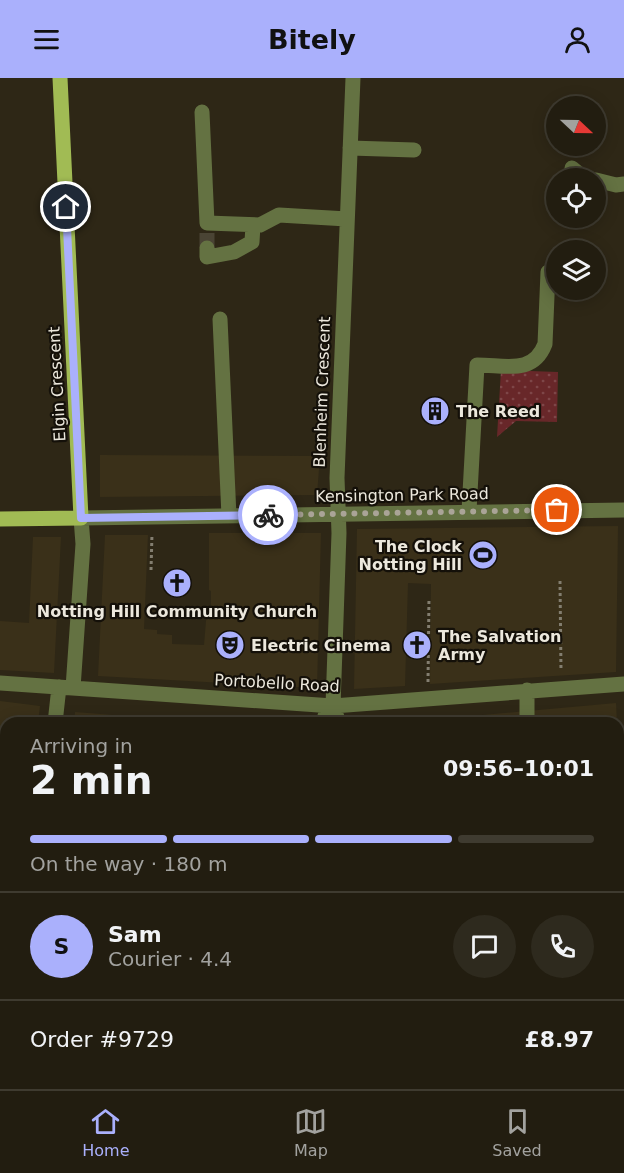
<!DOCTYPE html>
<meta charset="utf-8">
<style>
body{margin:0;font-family:"DejaVu Sans",sans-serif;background:#2e2a1e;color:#f1f3f6;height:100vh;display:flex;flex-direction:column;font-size:22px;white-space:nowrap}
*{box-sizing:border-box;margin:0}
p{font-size:20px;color:#a2a29f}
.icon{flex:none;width:33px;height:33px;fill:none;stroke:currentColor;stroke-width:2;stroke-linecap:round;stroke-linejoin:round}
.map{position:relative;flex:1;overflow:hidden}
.panel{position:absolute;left:0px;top:639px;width:624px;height:372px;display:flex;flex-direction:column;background:#221d10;border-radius:18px 18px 0 0;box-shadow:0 3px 15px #0003,0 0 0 2px #3f3b30}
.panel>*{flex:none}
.needle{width:39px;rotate:112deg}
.tools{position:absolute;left:546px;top:18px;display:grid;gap:12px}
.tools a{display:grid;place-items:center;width:60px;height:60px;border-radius:50%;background:#221d10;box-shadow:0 3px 15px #0003,0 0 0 2px #3f3b30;font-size:30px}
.pin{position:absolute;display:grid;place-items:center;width:51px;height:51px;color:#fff;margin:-26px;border:3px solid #fff;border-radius:50%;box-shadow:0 2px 6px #0007}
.courier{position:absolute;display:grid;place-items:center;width:60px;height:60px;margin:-30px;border:4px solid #aab0fc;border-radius:50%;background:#fff;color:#222;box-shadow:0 2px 8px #0007}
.head em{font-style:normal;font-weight:800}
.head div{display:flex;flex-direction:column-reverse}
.head{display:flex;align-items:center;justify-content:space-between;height:102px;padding:0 30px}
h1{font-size:39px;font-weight:800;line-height:45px}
.bar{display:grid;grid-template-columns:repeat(4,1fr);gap:9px 6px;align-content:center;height:72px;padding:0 30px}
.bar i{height:8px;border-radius:4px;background:#3f3b30}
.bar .on{background:#aab0fc}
.bar p{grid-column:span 4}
.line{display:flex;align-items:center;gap:15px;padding:0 30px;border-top:2px solid #3f3b30}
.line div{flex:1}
.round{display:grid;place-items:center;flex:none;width:63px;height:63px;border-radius:32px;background:#2e2a1e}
header{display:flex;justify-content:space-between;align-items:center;height:78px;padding:0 30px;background:#aab0fc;color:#111;font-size:27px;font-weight:800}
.menu{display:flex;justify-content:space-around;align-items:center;height:84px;border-top:2px solid #3f3b30;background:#221d10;font-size:16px;color:#a2a29f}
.menu a{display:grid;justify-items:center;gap:3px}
.menu .on{color:#aab0fc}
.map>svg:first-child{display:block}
</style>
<header><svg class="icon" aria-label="menu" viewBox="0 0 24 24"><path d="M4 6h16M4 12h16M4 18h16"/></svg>Bitely<svg class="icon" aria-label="person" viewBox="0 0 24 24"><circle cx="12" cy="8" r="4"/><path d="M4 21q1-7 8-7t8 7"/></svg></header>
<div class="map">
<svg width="624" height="1011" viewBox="0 0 624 1011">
<defs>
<pattern id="garden-dots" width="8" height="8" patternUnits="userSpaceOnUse" patternTransform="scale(1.5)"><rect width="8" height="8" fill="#682729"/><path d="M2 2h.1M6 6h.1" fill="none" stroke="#7e4648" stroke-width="1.8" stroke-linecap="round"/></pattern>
</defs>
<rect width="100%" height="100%" fill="#2e2716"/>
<path fill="#3a3019" d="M100,377l220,1 -3,39 -217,2z
M618,448l-2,146 -186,12 1,-100 -23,-1 -3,103 -51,3 3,-160z
M209,455h112l-4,155 -219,-12 7,-141h43l-4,94 13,1v4l15,1v9l32,1 3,-36 4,-1v-17l-2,-1z
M33,459h28l-7,136 -54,-3v-49l29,2z
M0,623l40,5 -2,17h-32v8l-6,-1z
M616,625l1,20h-222z
M75,634l140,11h-141z"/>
<path fill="url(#garden-dots)" d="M501,292l57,2 -1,50 -41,-1 -19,16z
M38,1005h161l77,6h-238z"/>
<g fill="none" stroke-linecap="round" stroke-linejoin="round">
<path stroke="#4a4434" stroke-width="15" stroke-dasharray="15 8" stroke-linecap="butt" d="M207,155v15"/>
<path stroke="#837e70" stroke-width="3" stroke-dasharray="3 3" stroke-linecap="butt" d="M151,492l1,-36
M560,503l1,90
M428,604l1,-84
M62,1011l1,-6
M132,1011v-6
M190,1011v-6
M308,1011v-6"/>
<path stroke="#647242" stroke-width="15" d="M202,34l5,111 53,2 19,-10 68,4
M350,70l64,2
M572,90l11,9 6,1
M596,102l20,5 8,-1
M207,170v9l27,-5 18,-10 1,-17
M220,241l9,197
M469,433l8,-146c29,0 56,10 68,-21l3,-72
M0,605l333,23 291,-22
M73,610l10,-144 -2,-26 543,-8
M527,612v33
M55,645l4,-36
M323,645l2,-7 8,-10
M339,645l-6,-17 6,-173 -2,-55 16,-400
M618,1000h6
M18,1011l1,-6
M599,1011l2,-6"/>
<path stroke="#a1bb54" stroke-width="15" d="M0,441l81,-1 -21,-440"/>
</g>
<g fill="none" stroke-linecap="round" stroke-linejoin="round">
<path stroke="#aaa497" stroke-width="6" stroke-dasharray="0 10.8" d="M268,437l289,-5"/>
<path stroke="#aab0fc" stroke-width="8" d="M66,129l15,311 187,-3"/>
</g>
<defs>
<g id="building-disc" transform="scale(1.5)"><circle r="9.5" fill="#aab0fc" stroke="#141009"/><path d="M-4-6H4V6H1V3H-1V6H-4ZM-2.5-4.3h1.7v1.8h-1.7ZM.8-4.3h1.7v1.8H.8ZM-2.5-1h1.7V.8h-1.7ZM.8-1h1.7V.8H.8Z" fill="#111"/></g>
<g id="stadium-disc" transform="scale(1.5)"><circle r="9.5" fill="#aab0fc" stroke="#141009"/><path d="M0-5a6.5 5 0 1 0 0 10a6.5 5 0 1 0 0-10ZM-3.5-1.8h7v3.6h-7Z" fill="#111"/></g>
<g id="church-disc" transform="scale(1.5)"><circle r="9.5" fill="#aab0fc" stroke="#141009"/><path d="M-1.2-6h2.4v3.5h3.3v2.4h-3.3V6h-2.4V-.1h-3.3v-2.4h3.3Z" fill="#111"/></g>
<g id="theatre-disc" transform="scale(1.5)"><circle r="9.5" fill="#aab0fc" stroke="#141009"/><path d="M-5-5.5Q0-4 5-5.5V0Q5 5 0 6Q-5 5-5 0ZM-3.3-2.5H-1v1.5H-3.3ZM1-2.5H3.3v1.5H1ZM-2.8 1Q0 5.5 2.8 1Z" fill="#111"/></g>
</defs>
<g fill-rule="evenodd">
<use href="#building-disc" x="435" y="333"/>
<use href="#stadium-disc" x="483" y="477"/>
<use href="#church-disc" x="177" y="505"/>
<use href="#theatre-disc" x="230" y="567"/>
<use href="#church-disc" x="417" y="567"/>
</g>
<g text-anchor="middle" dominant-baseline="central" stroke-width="4.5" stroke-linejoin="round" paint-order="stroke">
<g font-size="16" fill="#ece8dd" stroke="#141009">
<text transform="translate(57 306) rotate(-93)">Elgin Crescent</text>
<text transform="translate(322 314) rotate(-88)">Blenheim Crescent</text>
<text transform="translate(402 417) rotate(-1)">Kensington Park Road</text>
<text transform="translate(277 605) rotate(3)">Portobello Road</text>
</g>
<g font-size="16" font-weight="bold" fill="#ece8dd" stroke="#141009" text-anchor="start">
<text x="456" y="333">The Reed</text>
<text x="462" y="468" text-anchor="end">The Clock<tspan x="462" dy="18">Notting Hill</tspan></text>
<text x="177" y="533" text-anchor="middle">Notting Hill Community Church</text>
<text x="438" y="558">The Salvation<tspan x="438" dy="18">Army</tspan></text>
<text x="251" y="567">Electric Cinema</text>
</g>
</g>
</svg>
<div class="tools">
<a><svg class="needle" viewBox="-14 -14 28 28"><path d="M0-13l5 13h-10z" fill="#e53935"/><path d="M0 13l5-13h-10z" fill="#a2a29f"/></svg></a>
<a><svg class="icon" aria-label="locate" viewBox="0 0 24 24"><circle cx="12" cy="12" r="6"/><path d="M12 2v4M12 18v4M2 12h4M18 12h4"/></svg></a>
<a><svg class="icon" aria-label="layers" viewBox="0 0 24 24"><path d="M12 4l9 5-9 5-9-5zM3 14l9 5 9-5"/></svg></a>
</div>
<div class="pin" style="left:557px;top:432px;background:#ea580c"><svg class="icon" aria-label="bag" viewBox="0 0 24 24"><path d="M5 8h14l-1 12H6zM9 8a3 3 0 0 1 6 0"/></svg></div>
<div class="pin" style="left:66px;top:129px;background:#1f2937"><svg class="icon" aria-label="home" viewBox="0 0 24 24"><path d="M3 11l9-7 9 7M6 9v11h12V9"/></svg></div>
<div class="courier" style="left:268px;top:437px"><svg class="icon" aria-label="bike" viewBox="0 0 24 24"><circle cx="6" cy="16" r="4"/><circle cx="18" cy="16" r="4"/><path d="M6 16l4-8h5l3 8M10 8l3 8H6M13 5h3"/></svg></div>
<section class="panel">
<div class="head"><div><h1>2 min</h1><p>Arriving in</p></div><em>09:56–10:01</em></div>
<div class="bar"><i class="on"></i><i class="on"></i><i class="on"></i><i></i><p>On the way · 180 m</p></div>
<div class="line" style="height:108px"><b class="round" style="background:#aab0fc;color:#111">S</b><div><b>Sam</b><p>Courier · 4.4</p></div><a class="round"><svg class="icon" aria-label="chat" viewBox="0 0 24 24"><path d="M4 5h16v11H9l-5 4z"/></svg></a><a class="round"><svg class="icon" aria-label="phone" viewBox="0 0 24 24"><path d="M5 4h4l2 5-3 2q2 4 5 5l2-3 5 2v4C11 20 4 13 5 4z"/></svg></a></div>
<div class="line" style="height:78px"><div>Order #9729</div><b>£8.97</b></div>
</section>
</div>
<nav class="menu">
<a class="on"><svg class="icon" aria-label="home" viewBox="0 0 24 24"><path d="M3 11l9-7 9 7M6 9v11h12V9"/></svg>Home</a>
<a><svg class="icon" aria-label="map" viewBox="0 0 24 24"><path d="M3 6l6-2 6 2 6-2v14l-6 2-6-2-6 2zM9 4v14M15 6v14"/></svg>Map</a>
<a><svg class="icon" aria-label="saved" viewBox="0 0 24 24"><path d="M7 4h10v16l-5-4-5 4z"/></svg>Saved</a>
</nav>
